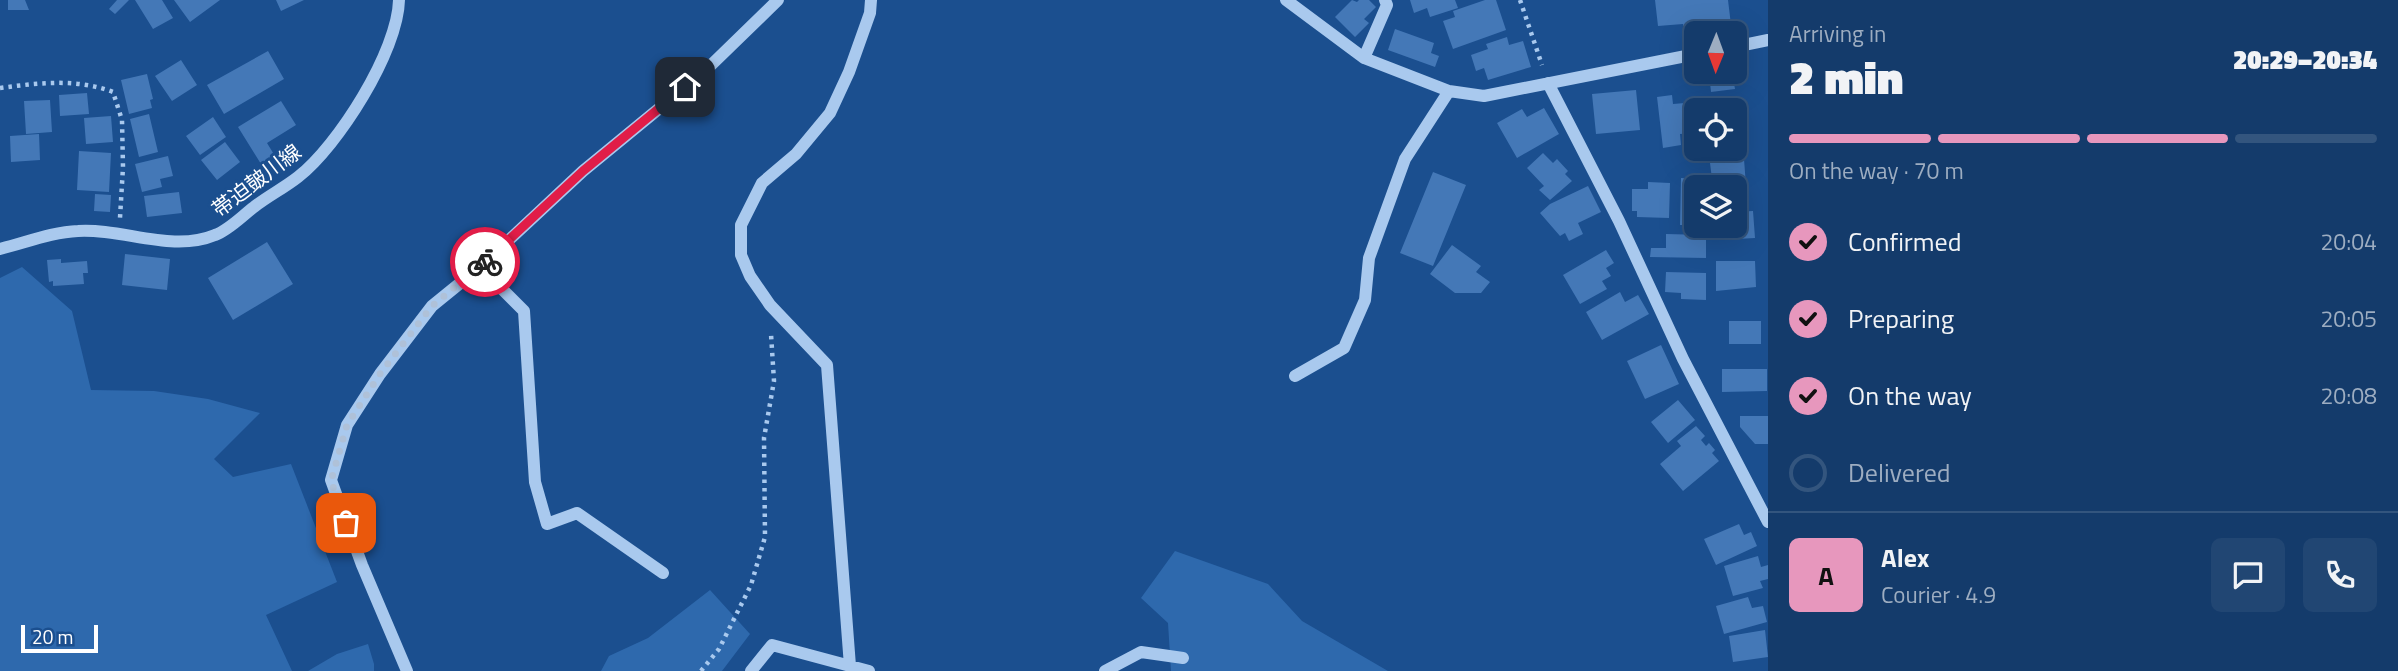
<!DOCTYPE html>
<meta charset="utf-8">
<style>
body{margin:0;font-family:"Titillium Web","Noto Sans JP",sans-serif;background:#214673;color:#f1f3f6;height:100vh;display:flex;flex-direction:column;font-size:26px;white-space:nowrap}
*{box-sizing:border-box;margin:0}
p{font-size:23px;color:#9dadc1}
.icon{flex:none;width:38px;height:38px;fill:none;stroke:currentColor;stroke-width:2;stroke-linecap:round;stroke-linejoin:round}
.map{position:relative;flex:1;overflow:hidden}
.panel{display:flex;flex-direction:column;background:#143b6b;width:630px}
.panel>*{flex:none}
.needle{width:46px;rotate:181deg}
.buttons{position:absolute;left:1684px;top:21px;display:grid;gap:14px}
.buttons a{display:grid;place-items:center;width:63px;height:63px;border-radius:10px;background:#143b6b;box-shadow:0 7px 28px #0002,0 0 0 2px #33557e;font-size:35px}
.scale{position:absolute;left:21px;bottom:18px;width:77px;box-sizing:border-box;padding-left:7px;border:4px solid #fff;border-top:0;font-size:19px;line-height:24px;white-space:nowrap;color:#fff;-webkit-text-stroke:5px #1b4f8f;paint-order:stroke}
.pin{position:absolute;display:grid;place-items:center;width:60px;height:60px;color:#fff;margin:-30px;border-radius:14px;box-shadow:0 4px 10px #0006}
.courier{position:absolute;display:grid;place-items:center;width:70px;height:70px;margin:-35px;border:5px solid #e11d48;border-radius:50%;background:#fff;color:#222;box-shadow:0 2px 9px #0007}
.summary em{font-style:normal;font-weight:800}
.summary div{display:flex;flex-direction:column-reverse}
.summary{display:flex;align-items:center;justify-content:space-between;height:119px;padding:0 21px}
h1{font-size:46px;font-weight:800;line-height:52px}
.bar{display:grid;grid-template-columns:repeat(4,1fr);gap:10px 7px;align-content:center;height:84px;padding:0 21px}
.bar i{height:9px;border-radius:5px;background:#33557e}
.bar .active{background:#e797bd}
.bar p{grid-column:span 4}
.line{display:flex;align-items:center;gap:18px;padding:0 21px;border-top:2px solid #33557e}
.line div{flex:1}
.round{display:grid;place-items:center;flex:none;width:74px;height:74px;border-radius:10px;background:#214673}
ol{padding:0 21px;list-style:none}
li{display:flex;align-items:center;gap:21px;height:77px}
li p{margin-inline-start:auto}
li .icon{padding:7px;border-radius:50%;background:#e797bd;color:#111;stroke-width:4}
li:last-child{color:#9dadc1}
li i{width:38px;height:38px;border:4px solid #33557e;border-radius:50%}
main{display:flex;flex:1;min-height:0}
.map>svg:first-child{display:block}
</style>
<main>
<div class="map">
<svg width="1768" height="671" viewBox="0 0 1768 671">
<rect width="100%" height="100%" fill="#1b4f8f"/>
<path fill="#2e69ad" d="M22,267l50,44 19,79 63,1 54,8 52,14 -46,46 19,18 58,-13 46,118 -71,33 26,56h-292v-393z
M1175,551l93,33 34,37 86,50h-217l-3,-48 -27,-25z
M710,590l40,44 -28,37h-121l8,-15 39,-18z
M368,644l6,20v7h-66l29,-17z"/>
<path fill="#4478b7" d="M8,0h17l4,10h-21z
M117,0h12l-14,14 -6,-5z
M135,0h27l11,18 -20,11z
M174,0h46l-30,22z
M276,0h28l-23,11z
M1352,0l5,2 2,-2h10l7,7 -12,12 5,4 -14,14 -20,-20z
M1410,0h45l3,8 -28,9 -3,-9 -13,5z
M1485,0h11l10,30 -53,19 -10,-28 12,-4 -2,-6z
M1655,0h73l3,25 -48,5v-6l-25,2z
M1395,29l39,14 -3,10 8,3 -4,11 -47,-17z
M1507,37l2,8 14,-4 8,26 -43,13 -4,-12 -8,3 -5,-16 17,-6 -2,-5z
M268,51l16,28 -60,35 -17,-29z
M181,60l16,25 -25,16 -17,-25z
M1732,72l3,17 -24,3 -2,-19z
M147,74l6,25 -3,1 2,8 -23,6 -8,-34z
M1636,90l4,40 -44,4 -4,-40z
M87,93l2,21 -29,2 -1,-21z
M1672,95l1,9 24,-2 -1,31 -16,1 1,11 -18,3 -6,-51z
M1737,98l6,34 -9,1v-23h-20l-2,-7z
M50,100l2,32 -26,2 -2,-33z
M281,101l15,24 -29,18 8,13 -14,8 -23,-37z
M1544,108l15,26 -42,24 -20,-35 25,-14 5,8z
M149,114l9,38 -19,5 -9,-38z
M111,116l2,26 -27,2 -2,-26z
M213,117l13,20 -26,18 -14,-19z
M39,134l1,26 -29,2 -1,-26z
M225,142l15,20 -23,18 -16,-20z
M79,151l32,2 -2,39 -32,-2z
M1543,153l10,10 4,-4 11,12 -3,3 7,7 -22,19 -11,-10 5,-4 -17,-18z
M168,156l5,20 -13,3 2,8 -20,5 -7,-28z
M1744,159l2,27 -33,1 -3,-24z
M1433,172l33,13 -33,81 -33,-13z
M1681,178l23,1v8h-8v38h-16z
M1648,182l22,1 -1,35 -32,-1v-6h-5v-22h16z
M1588,186l13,26 -23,11 5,11 -14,7 -4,-8 -5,3 -20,-23 10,-9z
M179,192l3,21 -35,4 -3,-21z
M95,194l16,1 -1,17 -16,-1z
M1753,211l2,27 -37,2 -1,-14h17v-14z
M1666,234l40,1v23l-56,-1 1,-9h15z
M267,242l26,42 -60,36 -25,-42z
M1452,245l29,21 -5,6 14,10 -9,11h-26l-25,-19z
M1606,250l8,13 -8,5 5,8 -9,5 5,8 -27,15 -17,-29z
M125,254l45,5 -3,31 -45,-5z
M61,259v4l26,-2 1,12h-5l1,11 -31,2v-5l-4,1 -2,-22z
M1716,261h39l1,26 -40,4z
M1666,272l40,1v27l-25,-1v-6l-16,-1z
M1620,292l5,10 13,-7 11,19 -47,26 -16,-28z
M1729,321h32v23h-32z
M1661,345l18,39 -34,15 -18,-38z
M1722,369h45v22l-45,1z
M1678,400l17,20 -27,23 -17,-21z
M1740,416h28v28h-13l-15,-17z
M1696,426l9,10 -4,4 5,6 3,-3 6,7 -3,3 7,8 -36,30 -23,-27 21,-18 -4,-5z
M1739,524l5,11 7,-3 6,14 -41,19 -12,-26z
M1758,556l3,11 7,-2v14l-8,2 3,7 -30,8 -9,-30z
M1748,597l4,11 11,-2 4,16 -43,12 -8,-28z
M1765,630l3,27 -35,5 -4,-26z"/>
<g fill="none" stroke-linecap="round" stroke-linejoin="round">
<path stroke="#a9c9ee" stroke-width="4.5" stroke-dasharray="3.5 5" stroke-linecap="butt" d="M1520,0l22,65
M0,88c38,-5 76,-10 113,4l9,28 1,47 -3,51
M701,671l18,-22 32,-64 14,-48 -1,-99 10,-57 -3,-47"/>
<path stroke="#a9c9ee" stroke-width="12" d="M1286,0l78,58 85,33 35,5 212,-42
M1734,47l34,-7
M1364,58l23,-53 -2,-5
M1548,83l71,138 64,138 85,163
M0,249c25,-6 52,-17 78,-18 45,-3 94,22 137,4 14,-5 27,-19 39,-28 14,-11 30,-19 44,-30 40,-31 100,-126 101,-177
M480,267l44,44 11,171 12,42 30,-11 86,60
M1295,376l49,-28 21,-48 4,-42 36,-99 44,-68
M850,666l-23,-301 -57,-60 -20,-29 -9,-21v-30l21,-42 34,-29 34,-41 19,-41 21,-59 1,-13
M407,671l-45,-106 -31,-85 16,-55 33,-51 52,-68 48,-39 103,-96 123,-101 72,-70
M751,671l21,-26 97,26
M1105,671l36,-19 42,6"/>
</g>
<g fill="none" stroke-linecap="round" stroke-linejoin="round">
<path stroke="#afc1d8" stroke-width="7" stroke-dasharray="0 12.6" d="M346,523l-15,-42 16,-56 33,-51 52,-68 53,-44"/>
<path stroke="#e11d48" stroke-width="9" d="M485,262l98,-91 102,-84"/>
</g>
<g text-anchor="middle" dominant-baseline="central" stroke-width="6" stroke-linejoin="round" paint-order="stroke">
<g font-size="21" fill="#fff" stroke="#1b4f8f">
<text transform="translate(256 180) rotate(-37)">帯迫皷川線</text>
</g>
</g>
</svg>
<div class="buttons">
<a><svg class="needle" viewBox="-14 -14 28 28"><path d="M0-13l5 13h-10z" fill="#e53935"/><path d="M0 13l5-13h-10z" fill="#9dadc1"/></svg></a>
<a><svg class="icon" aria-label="locate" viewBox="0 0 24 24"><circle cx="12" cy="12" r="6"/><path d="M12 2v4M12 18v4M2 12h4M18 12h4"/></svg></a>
<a><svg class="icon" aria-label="layers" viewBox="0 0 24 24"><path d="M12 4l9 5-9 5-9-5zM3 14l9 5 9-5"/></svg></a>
</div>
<div class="scale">20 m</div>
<div class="pin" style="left:346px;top:523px;background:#ea580c"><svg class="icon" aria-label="bag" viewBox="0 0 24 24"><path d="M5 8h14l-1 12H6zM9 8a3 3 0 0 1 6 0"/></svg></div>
<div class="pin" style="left:685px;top:87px;background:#1f2937"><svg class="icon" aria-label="home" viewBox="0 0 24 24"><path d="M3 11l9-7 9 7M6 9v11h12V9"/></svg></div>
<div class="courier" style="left:485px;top:262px"><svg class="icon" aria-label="bike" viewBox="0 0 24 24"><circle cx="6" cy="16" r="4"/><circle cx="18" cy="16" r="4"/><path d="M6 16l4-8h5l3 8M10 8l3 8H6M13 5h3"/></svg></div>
</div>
<section class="panel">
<div class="summary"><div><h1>2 min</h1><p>Arriving in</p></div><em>20:29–20:34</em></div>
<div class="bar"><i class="active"></i><i class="active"></i><i class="active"></i><i></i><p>On the way · 70 m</p></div>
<ol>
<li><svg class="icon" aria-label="check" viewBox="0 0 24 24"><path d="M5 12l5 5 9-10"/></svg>Confirmed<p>20:04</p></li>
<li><svg class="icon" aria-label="check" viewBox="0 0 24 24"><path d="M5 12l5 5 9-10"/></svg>Preparing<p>20:05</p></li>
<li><svg class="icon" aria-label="check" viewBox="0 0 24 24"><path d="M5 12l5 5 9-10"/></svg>On the way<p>20:08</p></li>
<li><i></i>Delivered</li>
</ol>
<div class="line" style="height:126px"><b class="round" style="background:#e797bd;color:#111">A</b><div><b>Alex</b><p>Courier · 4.9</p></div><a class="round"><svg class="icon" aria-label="chat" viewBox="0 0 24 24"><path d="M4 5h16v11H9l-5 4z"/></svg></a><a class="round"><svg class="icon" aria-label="phone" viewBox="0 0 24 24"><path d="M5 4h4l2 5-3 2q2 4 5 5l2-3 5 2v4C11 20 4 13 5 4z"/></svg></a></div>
</section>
</main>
